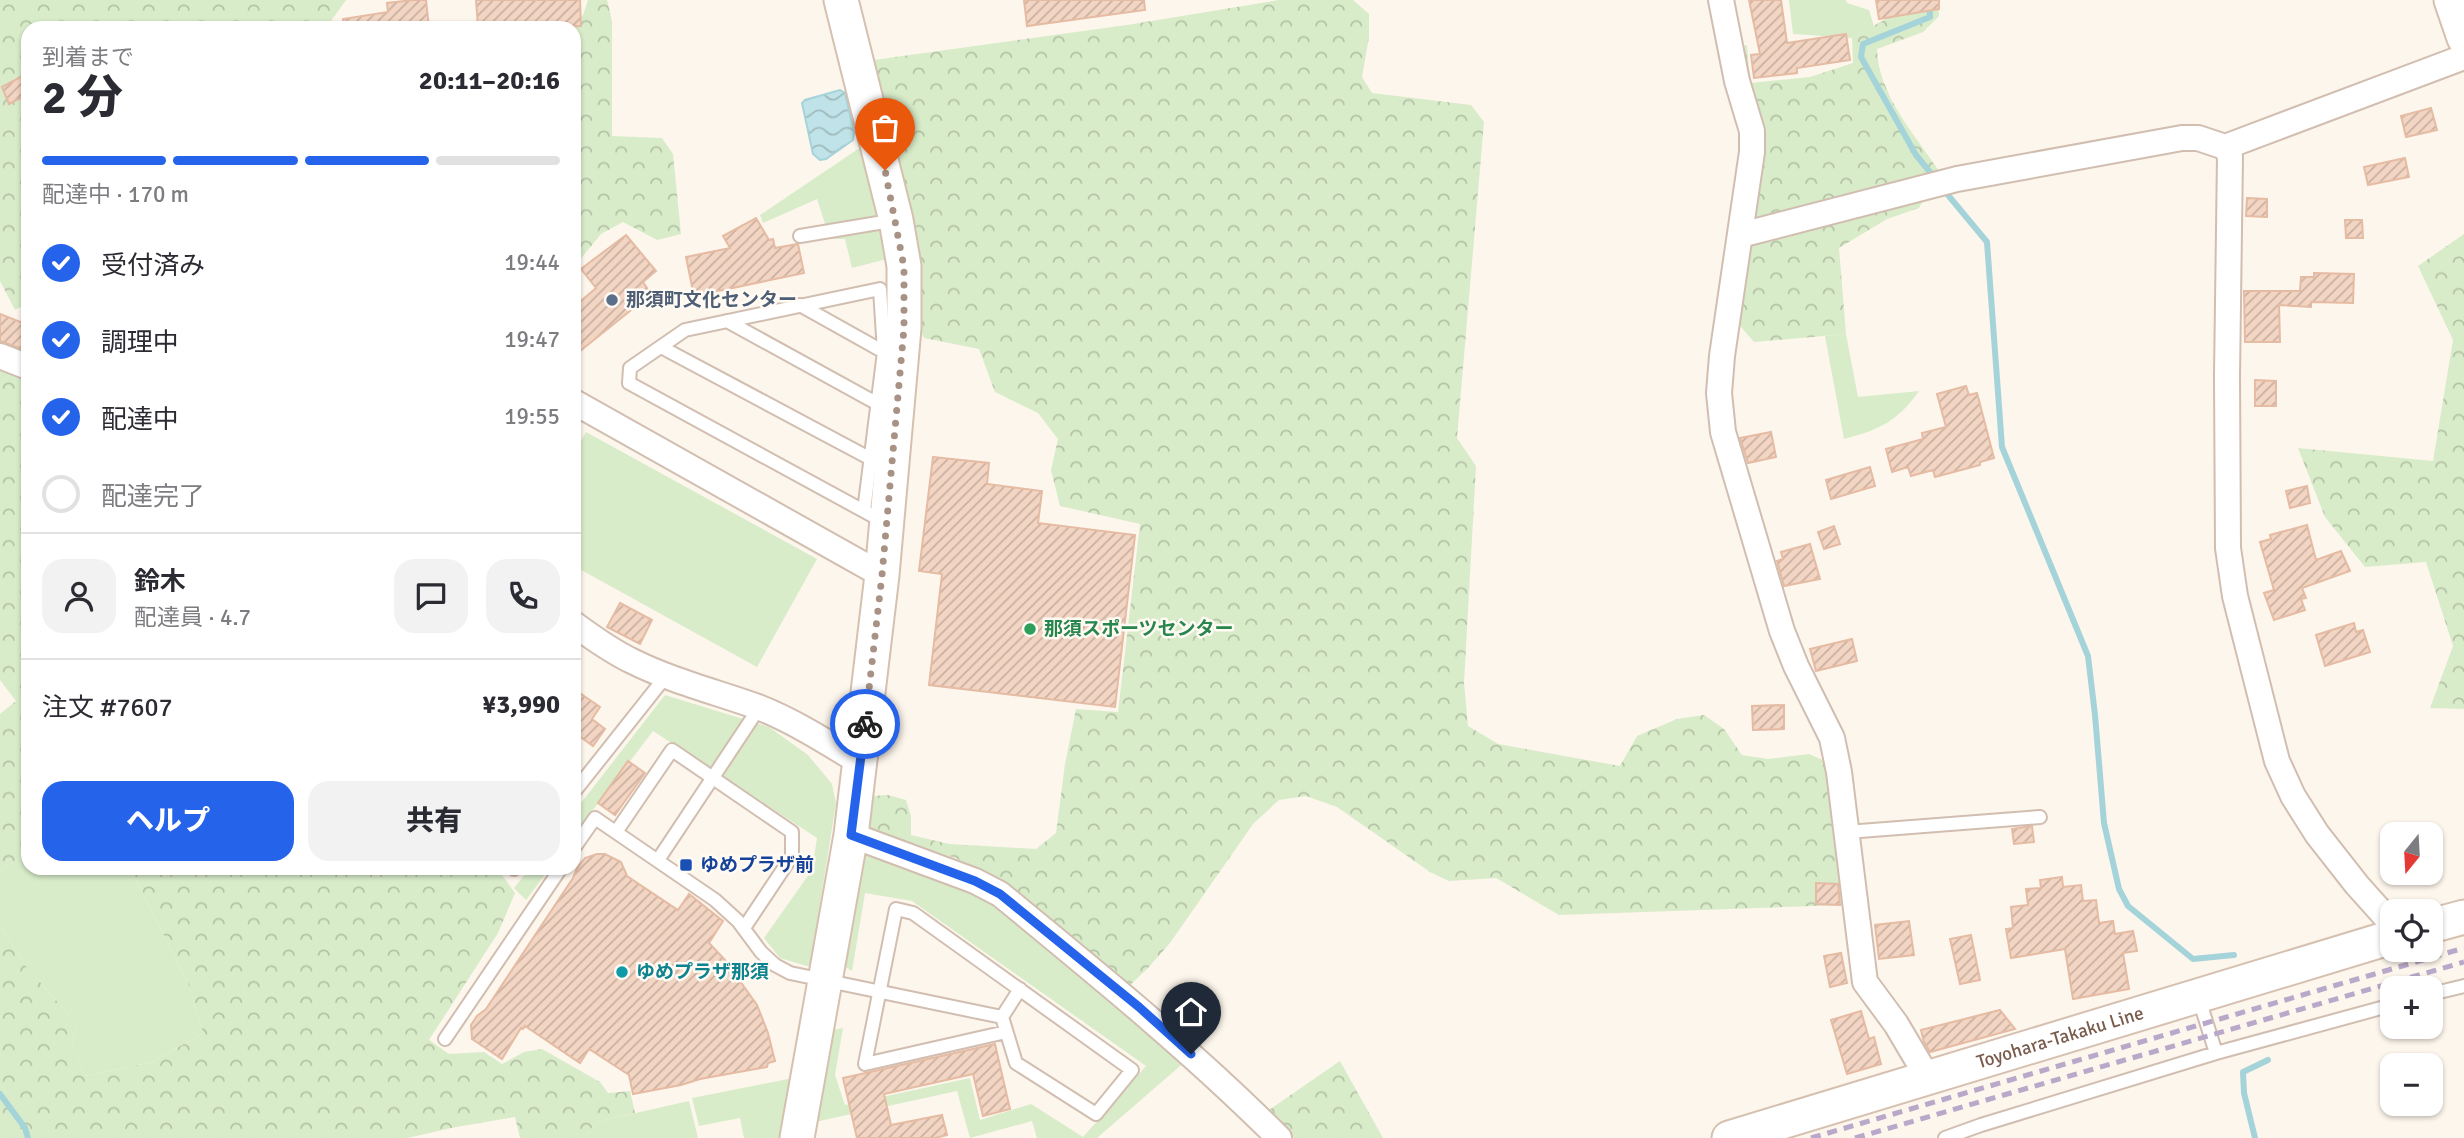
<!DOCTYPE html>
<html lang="ja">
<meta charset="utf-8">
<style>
body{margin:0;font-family:Signika,"Noto Sans JP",sans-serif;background:#f2f2f3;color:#2b2b33;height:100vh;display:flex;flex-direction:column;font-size:26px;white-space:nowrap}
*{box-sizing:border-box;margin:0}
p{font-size:23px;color:#7c7c81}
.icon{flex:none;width:38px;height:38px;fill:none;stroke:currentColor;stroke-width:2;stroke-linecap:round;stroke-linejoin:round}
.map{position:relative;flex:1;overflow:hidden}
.side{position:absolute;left:21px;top:21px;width:560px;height:854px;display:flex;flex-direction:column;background:#fff;border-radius:21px;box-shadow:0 2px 5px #0004}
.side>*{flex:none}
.needle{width:46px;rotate:198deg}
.buttons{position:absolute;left:2380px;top:822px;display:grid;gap:14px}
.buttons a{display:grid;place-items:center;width:63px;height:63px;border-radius:14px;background:#fff;box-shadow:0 2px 5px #0004;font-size:35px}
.pin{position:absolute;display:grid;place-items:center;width:60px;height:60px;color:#fff;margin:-72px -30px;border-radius:50% 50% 50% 0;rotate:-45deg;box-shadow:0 0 7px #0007}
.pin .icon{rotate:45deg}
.courier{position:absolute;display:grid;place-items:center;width:70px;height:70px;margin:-35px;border:5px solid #2563eb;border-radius:50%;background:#fff;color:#222;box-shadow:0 2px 9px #0007}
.headline em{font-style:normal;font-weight:800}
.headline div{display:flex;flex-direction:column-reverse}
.headline{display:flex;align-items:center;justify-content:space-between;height:119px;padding:0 21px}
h1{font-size:46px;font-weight:800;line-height:52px}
.bar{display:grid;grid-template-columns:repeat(4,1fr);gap:10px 7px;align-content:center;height:84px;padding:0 21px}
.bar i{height:9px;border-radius:5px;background:#e1e1e2}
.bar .current{background:#2563eb}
.bar p{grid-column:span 4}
.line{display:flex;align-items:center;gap:18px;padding:0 21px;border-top:2px solid #e1e1e2}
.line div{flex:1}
.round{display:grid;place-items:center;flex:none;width:74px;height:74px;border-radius:21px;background:#f2f2f3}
ol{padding:0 21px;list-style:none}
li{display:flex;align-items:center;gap:21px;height:77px}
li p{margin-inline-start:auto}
li .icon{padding:7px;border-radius:50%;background:#2563eb;color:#fff;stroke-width:4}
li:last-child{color:#7c7c81}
li i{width:38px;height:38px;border:4px solid #e1e1e2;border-radius:50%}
.button{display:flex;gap:14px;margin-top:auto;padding:14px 21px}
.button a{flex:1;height:80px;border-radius:21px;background:#2563eb;color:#fff;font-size:28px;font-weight:800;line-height:80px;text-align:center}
.button a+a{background:#f2f2f3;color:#2b2b33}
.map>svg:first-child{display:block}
</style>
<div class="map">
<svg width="2464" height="1138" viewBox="0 0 2464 1138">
<defs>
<pattern id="forest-crowns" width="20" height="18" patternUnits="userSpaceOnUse" patternTransform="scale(1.75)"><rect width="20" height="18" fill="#d8ecc9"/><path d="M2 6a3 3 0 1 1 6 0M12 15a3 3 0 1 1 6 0" fill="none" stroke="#b4c2a5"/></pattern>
<pattern id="water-waves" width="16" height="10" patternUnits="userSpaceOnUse" patternTransform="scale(1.75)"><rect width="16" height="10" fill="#bfe3e8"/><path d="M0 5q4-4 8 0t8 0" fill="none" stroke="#a0bbbe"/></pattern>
<pattern id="building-hatch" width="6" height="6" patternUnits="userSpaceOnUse" patternTransform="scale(1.75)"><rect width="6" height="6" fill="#f3d5c3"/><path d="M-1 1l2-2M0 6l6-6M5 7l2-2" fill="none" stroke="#cab0a1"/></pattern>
</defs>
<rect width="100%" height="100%" fill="#fdf6ec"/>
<path fill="#d8ecc9" d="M1789,0h57l1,3 22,7 5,16 -22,12 -59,-4z
M864,145l23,114 -35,9 -7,-29h-15l-13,-40 -54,24 -3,-8z
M1846,334l12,63 61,-6c-21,30 -40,39 -75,48l-19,-103z
M586,432l231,127 -60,108 -183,-101v-113z
M665,695l104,32 39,28 24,29 4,19 -26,164 -30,-9 -16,-20 48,-68 5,-32 -164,-107 -79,104v-23z
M864,848l89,36 39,21 195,155 -90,78h-60l-5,-17 -62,17 -13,-47 -142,31 18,-92 10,-2 -8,47 10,30 125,-27 10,42 51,-16 52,33 63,-71 -234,-165 -47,-8 -13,78 -10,-6z
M28,852v16h102l58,115 15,50 -51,29 -67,14 -13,-28 4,-25 -51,-58 -25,-41v-53z
M530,868h20l-24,32 -12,-12z
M793,1078l-11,60h-38l-4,-20 -41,8 -7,-28z
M689,1101l9,37h-114l12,-16z"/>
<path fill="url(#forest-crowns)" d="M0,0h346l-20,28h-298v275l-13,7 -15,-29z
M588,0h19l5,21v115l50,2 11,16 8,80 -24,6 -34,-18 -22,12 -27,33v-239h-13l22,-13z
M1279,0h74l16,14v23l-7,40 10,16 99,12 13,17 -27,316 19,28 -12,217 4,43 30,18 122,22 17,-30 40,-17 27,-4 20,14 18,26 26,4 41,-5 21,9 12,142 -283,10 -63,-37 -47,3 -19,-9 -93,-65 -31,-11 -27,4 -26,24 -83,119 -22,25 -22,21 -88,-78 -82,-53 -87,-24 -2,-21 6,-17 15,-1 18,5 5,16v19l38,9 87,5 20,-16 9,-69 11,-55 42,3 22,-188 -80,-18 -9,-36 7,-31 -20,-26 -43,-21 -16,-43 -55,-11 -10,-25 -43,-240 3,-13 253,-35z
M1938,0l1,16 -16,16 -46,17c1,45 38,86 62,122l-20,37 -32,11 -48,29 7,86 -92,8 -20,-23 13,-62 -11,-209 11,-3 3,38 60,-6 43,-14 -1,-25 57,-32z
M2464,234v475l-34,-1 23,-62 -27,-84 -61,5 -40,-50 -27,-69 135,13 20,-121 -35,-74z
M0,367l28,12v473l-28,19v-157l16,-13 -16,-21z
M130,868h367l18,25 -17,40 -69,107 20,14 35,-2 18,12 22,-12 18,-3 58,33 8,11 22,-2 5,22 -39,9 -12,16h-64l-5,-21 -64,11 -43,10h-408v-214l25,41 51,58 -4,25 13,28 67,-14 51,-29 -15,-50z
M1340,1061l43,77h-93l-24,-26z"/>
<path fill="url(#water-waves)" stroke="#a5d3da" stroke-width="2" d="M840,90l5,3 9,39 -1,8 -27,19 -6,1 -7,-6 -11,-51 3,-3z"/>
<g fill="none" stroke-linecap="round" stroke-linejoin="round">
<path stroke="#a5d3da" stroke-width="6" d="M1929,0l1,17 -67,27 -2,13 55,98 18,22
M1943,189l44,53 15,205 86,209 7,59 9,108 15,66 9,17 65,53 41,-4
M0,1094l25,34 3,10
M2255,1138l-11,-45 -1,-21 25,-12"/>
</g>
<path fill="url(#building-hatch)" stroke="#e6bba3" stroke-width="2" d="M413,0h13l3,28h-85l-1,-9 45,-7 -1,-9z
M476,0h104l1,26 -40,2v-5l-63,4z
M1024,0h120l1,10 -118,16z
M1749,0h32l6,43 59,-9 4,26 -53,8v5l-43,5 -3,-23 9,-1z
M1876,0h63v9l-60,10z
M28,73v21l-19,10 -7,-17z
M2431,108l6,22 -31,7 -5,-21z
M2405,158l4,19 -41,8 -4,-18z
M2247,198l20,1v18l-21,-1z
M756,218l13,22 4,-1 2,9 23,-4 6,29 -110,23 -8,-39 44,-9 -7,-12z
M2345,220h17l1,18h-17z
M626,235l30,36 -13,11 8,12 -77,62v-49l22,-19 -15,-19z
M2314,273l40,1 -1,29 -42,-1v5l-32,-2 1,37h-35l-1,-51h56l1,-14h13z
M0,314l28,11v26l-28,-10z
M2255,380l21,1v25h-21z
M1966,386l3,9 8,-2 17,65 -14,4v3l-45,12 -2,-7 -22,6 -3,-9 -16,5 -6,-23 37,-10 -1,-6 24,-6 -9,-33z
M1771,432l5,25 -28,6 -8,-25z
M933,457l56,6 -2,21 55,7 -4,32 97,12 -20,172 -186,-22 13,-111 -23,-3z
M1870,467l5,19 -44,13 -5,-19z
M2307,486l3,17 -20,5 -4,-17z
M2307,525l9,35 25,-9 9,20 -48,17 4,10 -5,1 4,11 -31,10 -10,-27 10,-3 -14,-48 11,-3 -1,-4z
M1834,526l6,18 -16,5 -6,-17z
M1810,544l10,35 -36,7 -7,-25 6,-2 -2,-7z
M620,603l32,17 -12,24 -33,-17z
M2354,623l2,9 7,-2 7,22 -45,14 -9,-31z
M1852,639l5,22 -41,10 -6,-22z
M574,689l26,18 -8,12 13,10 -12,17 -14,-10 -5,7z
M1784,705v24l-31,1 -1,-24z
M628,761l17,12 -30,42 -17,-12z
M2032,826l2,16 -20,2 -2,-15z
M597,854h8l16,8 6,14 51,34 11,-16 34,27 -14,22 16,17 32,45 11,28 7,28 -7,2 -1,4 -67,12 -19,6 -48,9 -4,-19 -40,-26 -9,14 -55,-37 -2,3 -2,-1 -19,31 -30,-20 -1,-14 6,-9 9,-7 87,-131 4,-10 8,-10z
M2062,877l1,10 18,-2 2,16 13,-1 3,23 14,-2 2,13 18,-3 4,20 -14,2 6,36 -56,10 -8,-50 -54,9 -5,-29 7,-1 -2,-21 17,-2 -2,-16 15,-1 -1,-8z
M1816,883l22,1 2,21 -24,-1z
M1909,921l5,34 -35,4 -4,-34z
M1971,935l9,45 -20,4 -10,-45z
M1841,953l6,30 -17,4 -6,-31z
M2000,1010l15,19 -85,23 -6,-10 -3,-12z
M1861,1011l8,28 5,-2 7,27 -34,10 -16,-54z
M995,1044l15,65 -27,7 -10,-42 -89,20 7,31 51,-10 5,20 -12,3h-78l-14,-60z"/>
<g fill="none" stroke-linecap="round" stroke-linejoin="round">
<g stroke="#d1beb0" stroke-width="16">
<path id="lane" d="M800,236l96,-16
M800,305l84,47
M727,321l151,83
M661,347l210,112
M864,511l20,-159 -4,-63 -195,41 -55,38 -1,15 255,139
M574,792l92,-116
M616,832l56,-82 120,82v24l-48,72
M1847,832l193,-15
M574,848l21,-30 120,82 23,21 23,31 14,13 15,8 212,44 14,46 80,51 36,-44 -219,-157 -17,-4 -31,155 141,-32
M658,860l101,-152
M514,869v-1
M2431,994l33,-8
M2198,996l18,57
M1002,1017l18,-28
M445,1039l116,-171
M1945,1138l36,-13 235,-72 176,-48"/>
</g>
<g stroke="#d1beb0" stroke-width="28">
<path id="street" d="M1721,0l16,81 15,50v21l-30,204 -3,37 4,39 59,199 14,35 36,72 7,34 26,210 31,42 32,54
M2225,147l239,-90
M1741,235l216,-56 225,-41h16l27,9 5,9 -3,220 1,172 7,48 42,165 16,35 24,38 40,51 35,39
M0,356l28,11
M574,402l308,173
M574,624c19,14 37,27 58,37 40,20 84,31 126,46 36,14 70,36 103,56
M851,835l124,46 25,13c96,79 191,156 279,244"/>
</g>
<g stroke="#d6c0b0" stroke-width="37">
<g id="secondary">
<path d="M2451,0l13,38"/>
<path d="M2431,926l33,-9"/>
<path d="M797,1138l54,-303 31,-260 22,-247v-62l-8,-46 -55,-220"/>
<path id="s1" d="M1729,1138l663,-201"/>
</g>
</g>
<use href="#lane" stroke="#fff" stroke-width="12"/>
<use href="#street" stroke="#fff" stroke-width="24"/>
<use href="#secondary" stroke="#fff" stroke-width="33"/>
<path stroke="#b9a8c9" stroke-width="5" stroke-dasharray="10 7" stroke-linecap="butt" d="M1811,1138l653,-190
M1855,1138l609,-176"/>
</g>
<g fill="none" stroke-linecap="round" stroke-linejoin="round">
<path stroke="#a89285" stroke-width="7" stroke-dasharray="0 12.6" d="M865,724l17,-149 22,-247v-61l-19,-97"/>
<path stroke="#2563eb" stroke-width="9" d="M865,724l-14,111 124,46 25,13 139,113 52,47"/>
</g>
<circle fill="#5c6f8a" stroke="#fffaf3" stroke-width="2.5" cx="612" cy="300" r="7"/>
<circle fill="#2e9e5b" stroke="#fffaf3" stroke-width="2.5" cx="1030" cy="629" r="7"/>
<rect fill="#1a4fb4" stroke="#fffaf3" stroke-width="2.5" x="679" y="858" width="14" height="14" rx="3.5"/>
<circle fill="#0f9aa8" stroke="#fffaf3" stroke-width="2.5" cx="622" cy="972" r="7"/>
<g text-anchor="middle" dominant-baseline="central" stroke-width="5" stroke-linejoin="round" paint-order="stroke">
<g font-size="19" font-weight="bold" fill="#4e5e75" stroke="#fffaf3" text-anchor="start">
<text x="626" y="300">那須町文化センター</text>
</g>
<g font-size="19" font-weight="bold" fill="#27864d" stroke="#fffaf3" text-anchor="start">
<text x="1044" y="629">那須スポーツセンター</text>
</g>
<g font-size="19" font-weight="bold" fill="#164399" stroke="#fffaf3" text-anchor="start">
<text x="700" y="865">ゆめプラザ前</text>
</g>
<g font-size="19" font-weight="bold" fill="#0d838f" stroke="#fffaf3" text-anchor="start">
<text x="636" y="972">ゆめプラザ那須</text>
</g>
<g font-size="19" fill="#7a5c4d" stroke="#fffaf3">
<text stroke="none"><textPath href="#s1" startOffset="346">Toyohara-Takaku Line</textPath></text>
</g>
</g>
</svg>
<div class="buttons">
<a><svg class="needle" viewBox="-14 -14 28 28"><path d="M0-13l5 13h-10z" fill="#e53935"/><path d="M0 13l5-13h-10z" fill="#7c7c81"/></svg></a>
<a><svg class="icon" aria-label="locate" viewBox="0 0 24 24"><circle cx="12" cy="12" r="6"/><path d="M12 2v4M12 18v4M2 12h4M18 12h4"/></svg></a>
<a>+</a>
<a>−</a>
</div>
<div class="pin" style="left:885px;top:170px;background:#ea580c"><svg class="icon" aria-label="bag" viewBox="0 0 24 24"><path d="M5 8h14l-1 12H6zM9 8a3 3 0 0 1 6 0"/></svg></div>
<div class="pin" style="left:1191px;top:1054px;background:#1f2937"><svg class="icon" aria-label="home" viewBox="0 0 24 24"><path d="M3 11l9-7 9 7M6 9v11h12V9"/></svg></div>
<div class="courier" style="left:865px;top:724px"><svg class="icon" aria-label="bike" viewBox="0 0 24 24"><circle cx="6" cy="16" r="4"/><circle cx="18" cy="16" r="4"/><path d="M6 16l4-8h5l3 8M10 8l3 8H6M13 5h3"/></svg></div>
<section class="side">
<div class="headline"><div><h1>2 分</h1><p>到着まで</p></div><em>20:11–20:16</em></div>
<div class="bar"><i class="current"></i><i class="current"></i><i class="current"></i><i></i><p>配達中 · 170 m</p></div>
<ol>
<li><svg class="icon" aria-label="check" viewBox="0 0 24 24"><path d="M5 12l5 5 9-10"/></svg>受付済み<p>19:44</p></li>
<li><svg class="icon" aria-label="check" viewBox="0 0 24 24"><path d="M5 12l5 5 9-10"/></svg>調理中<p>19:47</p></li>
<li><svg class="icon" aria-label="check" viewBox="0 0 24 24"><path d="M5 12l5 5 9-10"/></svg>配達中<p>19:55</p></li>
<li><i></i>配達完了</li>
</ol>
<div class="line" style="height:126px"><a class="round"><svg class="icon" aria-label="person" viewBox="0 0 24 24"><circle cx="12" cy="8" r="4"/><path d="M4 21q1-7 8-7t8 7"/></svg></a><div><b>鈴木</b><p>配達員 · 4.7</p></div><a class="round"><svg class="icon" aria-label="chat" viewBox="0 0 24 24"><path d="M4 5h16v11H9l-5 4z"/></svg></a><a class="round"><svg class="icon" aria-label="phone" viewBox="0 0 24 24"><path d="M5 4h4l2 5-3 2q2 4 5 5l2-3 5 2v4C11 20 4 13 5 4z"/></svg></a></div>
<div class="line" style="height:91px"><div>注文 #7607</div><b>¥3,990</b></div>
<div class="button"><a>ヘルプ</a><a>共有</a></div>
</section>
</div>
